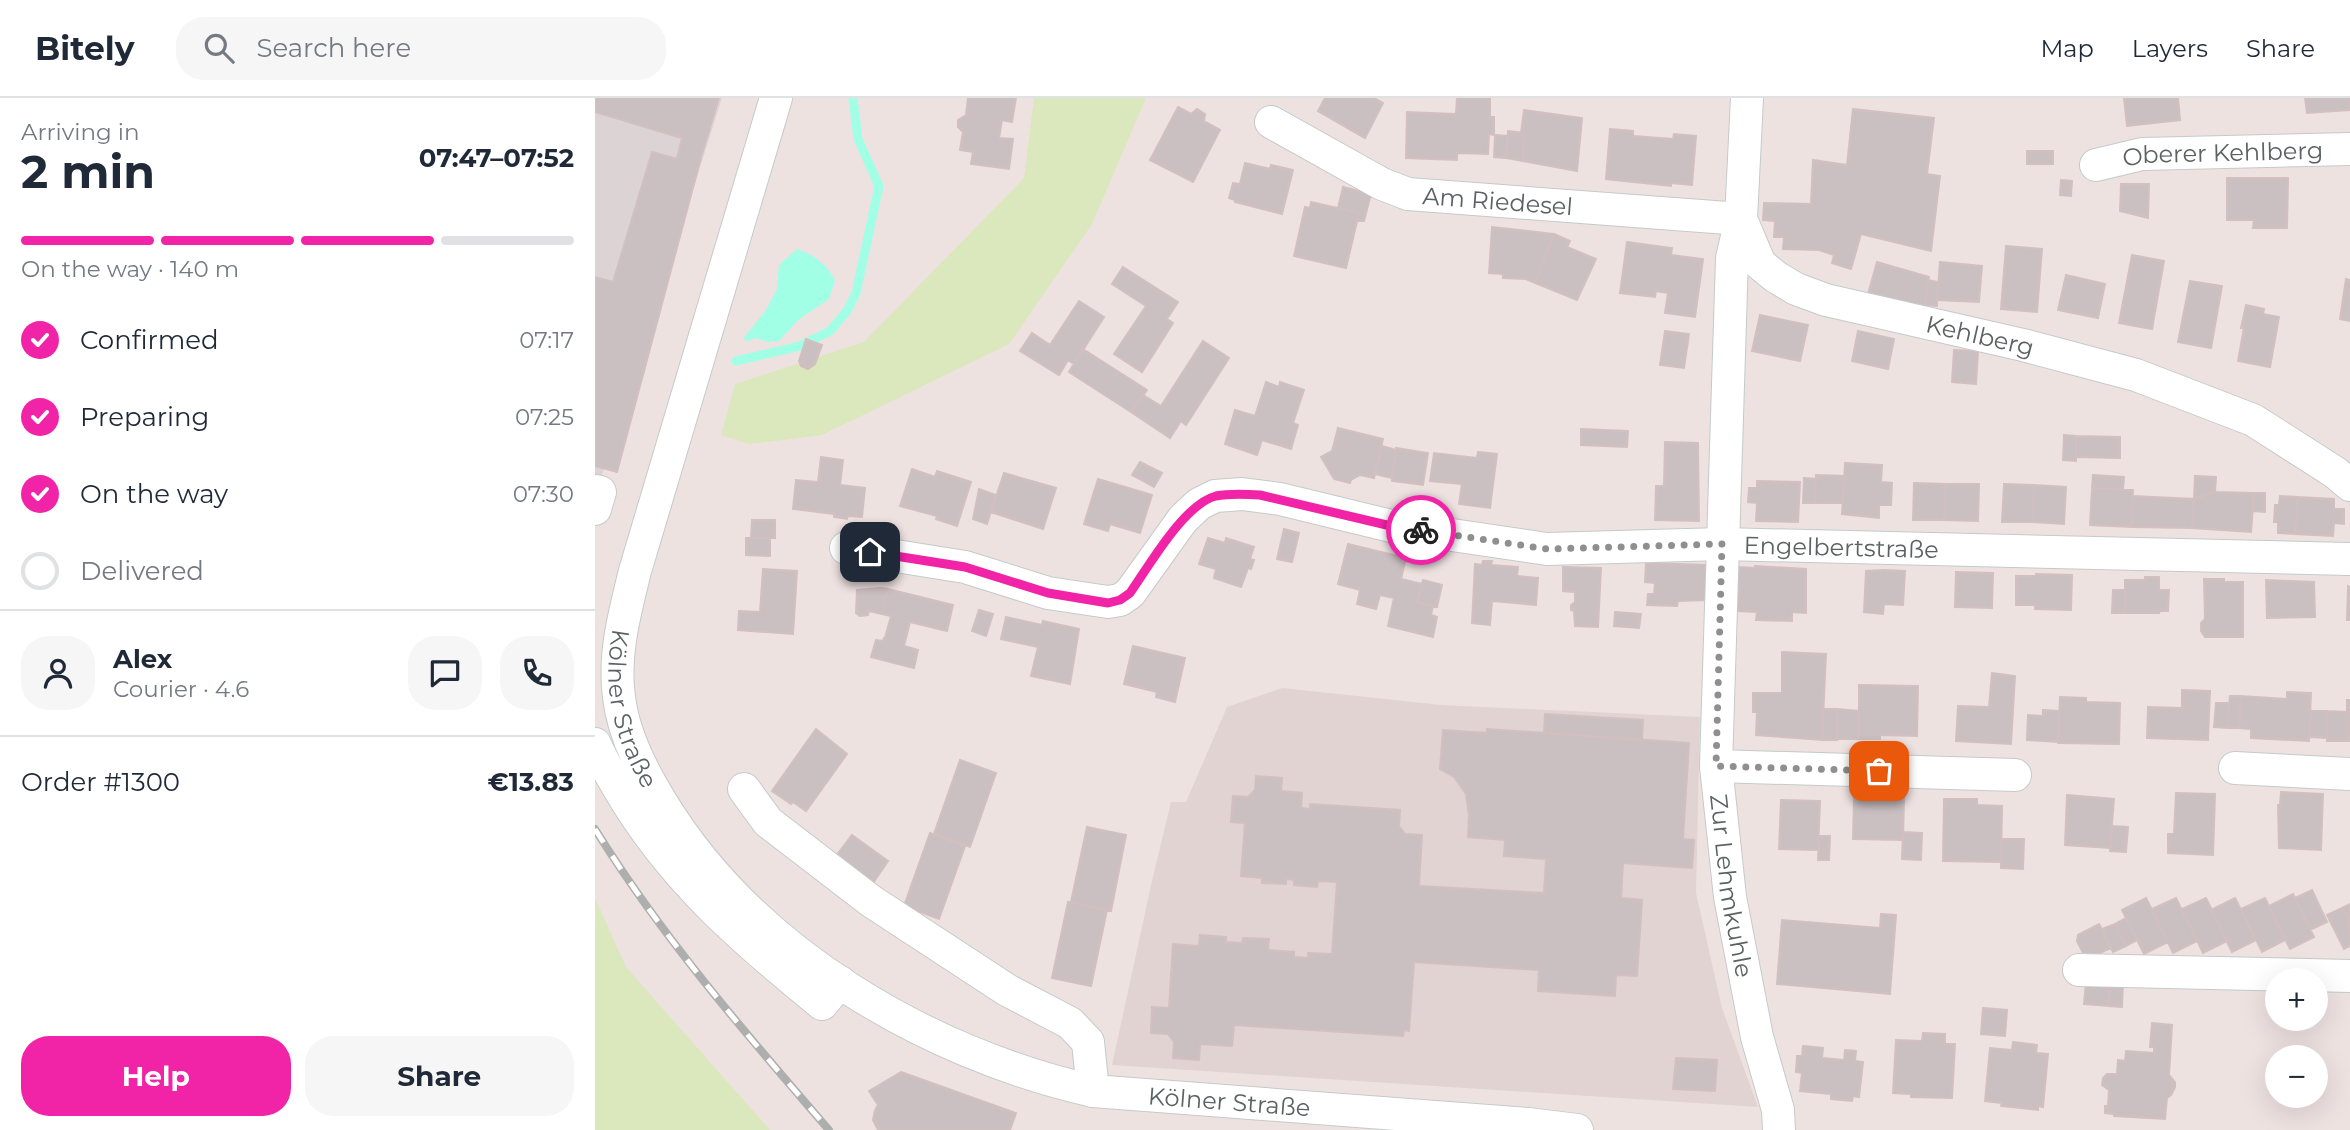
<!DOCTYPE html>
<meta charset="utf-8">
<style>
body{margin:0;font-family:Montserrat,sans-serif;background:#f6f6f7;color:#1f2937;height:100vh;display:flex;flex-direction:column;font-size:26px;white-space:nowrap}
*{box-sizing:border-box;margin:0}
p{font-size:23px;color:#747a83}
.icon{flex:none;width:38px;height:38px;fill:none;stroke:currentColor;stroke-width:2;stroke-linecap:round;stroke-linejoin:round}
.map{position:relative;flex:1;overflow:hidden}
.drawer{display:flex;flex-direction:column;background:#fff;width:595px}
.drawer>*{flex:none}
.buttons{position:absolute;left:1670px;top:870px;display:grid;gap:14px}
.buttons a{display:grid;place-items:center;width:63px;height:63px;border-radius:50%;background:#fff;box-shadow:0 7px 28px #0002;font-size:35px}
.pin{position:absolute;display:grid;place-items:center;width:60px;height:60px;color:#fff;margin:-30px;border-radius:14px;box-shadow:0 4px 10px #0006}
.courier{position:absolute;display:grid;place-items:center;width:70px;height:70px;margin:-35px;border:5px solid #f124a7;border-radius:50%;background:#fff;color:#222;box-shadow:0 2px 9px #0007}
.headline em{font-style:normal;font-weight:700}
.headline div{display:flex;flex-direction:column-reverse}
.headline{display:flex;align-items:center;justify-content:space-between;height:119px;padding:0 21px}
h1{font-size:46px;font-weight:700;line-height:52px}
.bar{display:grid;grid-template-columns:repeat(4,1fr);gap:10px 7px;align-content:center;height:84px;padding:0 21px}
.bar i{height:9px;border-radius:5px;background:#e0e1e3}
.bar .current{background:#f124a7}
.bar p{grid-column:span 4}
.line{display:flex;align-items:center;gap:18px;padding:0 21px;border-top:2px solid #e0e1e3}
.line div{flex:1}
.round{display:grid;place-items:center;flex:none;width:74px;height:74px;border-radius:28px;background:#f6f6f7}
ol{padding:0 21px;list-style:none}
li{display:flex;align-items:center;gap:21px;height:77px}
li p{margin-inline-start:auto}
li .icon{padding:7px;border-radius:50%;background:#f124a7;color:#fff;stroke-width:4}
li:last-child{color:#747a83}
li i{width:38px;height:38px;border:4px solid #e0e1e3;border-radius:50%}
.button{display:flex;gap:14px;margin-top:auto;padding:14px 21px}
.button a{flex:1;height:80px;border-radius:28px;background:#f124a7;color:#fff;font-size:28px;font-weight:700;line-height:80px;text-align:center}
.button a+a{background:#f6f6f7;color:#1f2937}
header{display:flex;align-items:center;gap:42px;box-sizing:border-box;height:98px;padding:0 35px;background:#fff;border-bottom:2px solid #e0e1e3}
header strong{font-size:33px}
nav{display:flex;gap:38px;margin-inline-start:auto;font-size:24px}
.search{width:490px;height:63px;background:#f6f6f7;display:flex;align-items:center;gap:18px;box-sizing:border-box;padding:0 24px;border-radius:28px;color:#747a83;font-size:26px}
main{display:flex;flex:1;min-height:0}
.map>svg:first-child{display:block}
</style>
<header>
<strong>Bitely</strong>
<div class="search"><svg class="icon" aria-label="search" viewBox="0 0 24 24"><circle cx="10" cy="10" r="6"/><path d="M15 15l6 6"/></svg>Search here</div>
<nav><a>Map</a><a>Layers</a><a>Share</a></nav>
</header>
<main>
<section class="drawer">
<div class="headline"><div><h1>2 min</h1><p>Arriving in</p></div><em>07:47–07:52</em></div>
<div class="bar"><i class="current"></i><i class="current"></i><i class="current"></i><i></i><p>On the way · 140 m</p></div>
<ol>
<li><svg class="icon" aria-label="check" viewBox="0 0 24 24"><path d="M5 12l5 5 9-10"/></svg>Confirmed<p>07:17</p></li>
<li><svg class="icon" aria-label="check" viewBox="0 0 24 24"><path d="M5 12l5 5 9-10"/></svg>Preparing<p>07:25</p></li>
<li><svg class="icon" aria-label="check" viewBox="0 0 24 24"><path d="M5 12l5 5 9-10"/></svg>On the way<p>07:30</p></li>
<li><i></i>Delivered</li>
</ol>
<div class="line" style="height:126px"><a class="round"><svg class="icon" aria-label="person" viewBox="0 0 24 24"><circle cx="12" cy="8" r="4"/><path d="M4 21q1-7 8-7t8 7"/></svg></a><div><b>Alex</b><p>Courier · 4.6</p></div><a class="round"><svg class="icon" aria-label="chat" viewBox="0 0 24 24"><path d="M4 5h16v11H9l-5 4z"/></svg></a><a class="round"><svg class="icon" aria-label="phone" viewBox="0 0 24 24"><path d="M5 4h4l2 5-3 2q2 4 5 5l2-3 5 2v4C11 20 4 13 5 4z"/></svg></a></div>
<div class="line" style="height:91px"><div>Order #1300</div><b>€13.83</b></div>
<div class="button"><a>Help</a><a>Share</a></div>
</section>
<div class="map">
<svg width="1755" height="1032" viewBox="0 0 1755 1032">
<rect width="100%" height="100%" fill="#eee2e1"/>
<path fill="#dcd4d4" d="M0,0h127l-127,399z"/>
<path fill="#e0d3d2" d="M687,590l159,17 259,12 -4,176 26,115 36,99 -646,-42 40,-184 19,-79h15l41,-95z"/>
<path fill="#dbe7bc" d="M439,0h112l-54,126 -83,120 -187,91 -73,9 -28,-9 14,-51 129,-42 160,-164z
M0,800l31,69 144,163h-175z"/>
<path fill="#a0ffe4" d="M202,151c17,5 30,16 38,31l-6,19 -31,21 -19,21 -11,1 -12,-4 -8,3 -5,-2 23,-29 11,-21 2,-24z"/>
<g fill="none" stroke-linecap="round" stroke-linejoin="round">
<path stroke="#a0ffe4" stroke-width="9" d="M141,263l64,-15 30,-15 17,-20 9,-18 23,-107 -21,-47 -5,-41"/>
</g>
<path fill="#cbc0c1" stroke="#d3bfc0" stroke-width="2" d="M0,0h124l-17,56 -85,318 -22,-6v-189l18,5 39,-130 25,7 5,-21 -87,-26z
M373,0h48l-4,24 -10,-2 -3,18 14,1 -4,30 -38,-5 2,-12 -13,-2 3,-18 -5,-5v-7l8,-5z
M730,0h49l9,5 -18,35 -47,-27z
M862,0h33v19h4v18l-5,-1 -1,20 -31,-1v7l-51,-2 1,-46 49,2z
M1529,0h54l2,22 -53,6z
M1710,0h45v12l-43,3z
M583,9l13,7 6,-5 8,5 -1,7 16,9 -27,52 -43,-22z
M1258,11l81,9 -7,56 13,2 -9,75 -70,-17 -10,35 -19,-6 2,-8 -15,-5 -36,-1 1,-12h-10l1,-16 -12,-1 1,-17 47,1 2,-44 34,5z
M929,12l58,8 -5,53 -54,-10 1,-28h-3z
M1015,31l23,2v5l40,3 1,-5 22,2 -4,49 -21,-2v3l-65,-7z
M913,33l16,2 -1,28 -17,-3z
M900,37l13,1 -2,22 -12,-1z
M1432,53h26v13h-26z
M650,65l25,6 1,-4 22,5 -11,44 -47,-12v-2l-6,-2 4,-15 7,1z
M1632,80h61l-1,50h-34l1,-8h-27z
M1466,82l11,1 -1,15 -11,-1z
M1526,86h28l-1,34 -28,-7z
M748,89l28,7 -7,27 -7,-1 2,-7 -21,-5z
M716,104l48,11 -13,55 -52,-12 11,-49 5,1z
M897,129l62,7 -19,49 -9,-4 -23,-1v-4l-14,-1z
M959,136l16,7 -3,6 29,12 -19,41 -42,-17z
M1032,144l45,6 -1,7 32,4 -8,58 -30,-4 3,-20 -12,-2 -1,6 -35,-4z
M1411,148l36,3 -5,63 -36,-3z
M1537,157l32,6 -12,68 -33,-6z
M1282,164l52,15 -4,29 -57,-12z
M1345,164l42,4 -3,36 -42,-2z
M528,169l55,35 -11,17 6,4 -31,49 -28,-18 32,-48 -34,-22z
M1471,177l39,9 -7,34 -40,-8z
M1751,181l4,1v41l-10,-2z
M1333,182l10,2 -1,24 -12,-1z
M1595,183l32,5 -11,62 -33,-6z
M484,203l25,16 -30,47 -6,-4 -9,15 -39,-24 12,-18 18,12z
M1651,207l18,4 -1,5 16,3 -9,50 -32,-6 6,-33h-3z
M1165,217l48,10 -8,36 -48,-10z
M1070,233l24,3 -5,34 -24,-3z
M1263,233l36,8 -6,30 -36,-8z
M211,241l16,6 -7,19 -7,5 -7,-3 -2,-5z
M608,243l26,17 -43,67 -5,-4 -11,17 -39,-26 12,-17 18,11z
M488,251l64,41 -16,22 -62,-40z
M1359,252l24,1 -2,33 -24,-2z
M671,284l13,5 1,-5 24,8 -11,33 5,2 -7,24 -29,-9 -5,15 -32,-11 10,-34 20,6z
M743,330l45,11 -9,39 -14,-3 -9,5 -1,3 -16,-4 -13,-22 11,-6z
M986,331l47,2 -1,16 -46,-2z
M1469,337l12,1v25l-13,-1z
M1481,338l44,1v21l-44,-1z
M1070,344l33,1 1,78 -44,-1 1,-34h8z
M787,348l14,4 -4,28 -17,-4z
M801,350l32,5 -5,32 -31,-4z
M883,354l19,2 -7,54 -31,-4 3,-20 -32,-3 4,-28 43,5z
M226,359l22,3 -3,25 25,3 -3,29 -14,-1 -1,3 -13,-2v-3l-41,-5 3,-29 22,2z
M545,364l22,11 -8,14 -22,-12z
M1250,365l37,2 -1,17 11,1 -1,22h-12v13l-37,-4z
M317,371l23,8 2,-6 34,11 -14,44 -21,-7 1,-3 -37,-10z
M409,375l52,15 -13,41 -52,-17z
M1221,377l29,1 -3,27h-27z
M1498,377l31,2 -1,12 -31,-1z
M1600,378l21,1 -1,15 -21,7z
M1209,380l12,1 -1,24h-12z
M503,381l54,16 -12,38 -30,-9 -2,7 -24,-7z
M1162,383l43,1 -2,40 -42,-1 1,-18 -9,-1 1,-14h8z
M1319,385l32,1 -2,36h-31z
M1351,386h33l-1,37 -34,-1z
M1409,386l30,1 -2,37h-30z
M1439,387l32,2 -2,37 -32,-2z
M1497,390l41,2 -2,37 -41,-2z
M384,391l17,6 -9,29 -14,-5z
M1620,394l39,1 -3,39 -59,-4 2,-29z
M1659,395h11v19l-12,-1z
M1538,398l61,3 -2,29 -61,-1z
M1685,398l18,1 -3,37 -17,-1v-11h-4l1,-17h4z
M1703,399l36,2v10h10v15l-10,-1 -1,13 -38,-2z
M157,422h23v18h-24z
M689,431l15,4 -7,29 -15,-3z
M151,440h24v18l-24,-1z
M613,440l17,5 1,-5 28,9 -4,12 4,1 -3,9 -3,-1 -7,19 -27,-9 2,-9 -17,-5z
M753,446l58,14 -5,21 21,5 -5,18 16,4 -2,9 6,2 -4,20 -45,-11 6,-28 -14,-3 -4,14 -19,-5 3,-14 -22,-6z
M888,463h9l-1,4 27,2 -1,9 21,2 -2,27 -44,-4 -2,24 -18,-2 3,-59 7,1z
M1051,465l62,2 -1,35 -29,1 -1,5 -30,-1 1,-11h6l1,-11 -10,-1z
M1160,468l51,3v44l-14,-1v9l-36,-1 1,-8 -20,-1 1,-44 17,1z
M968,469l38,1 -3,59 -23,-1 -1,-15 -3,-1v-5l4,-3v-10l-12,-1z
M168,471l34,2 -4,63 -55,-4 1,-19 21,1z
M1290,472l20,1 -2,34 -19,-1 -1,10 -19,-2 2,-41z
M1361,474l37,1 -1,35 -37,-1z
M1441,476l36,1 -1,35 -36,-1v-4h-19v-29h20z
M1550,479h14v13h10l-1,21h-8l-1,2h-34v-33h20z
M1609,481h20v3h19v55h-38l-4,-6v-8l4,-4z
M828,482l19,5 -5,22 -20,-5z
M1671,482l48,2 1,35 -48,1z
M1753,488l2,1v33h-3z
M286,490l7,1 -6,25 -13,-3 -1,4 -8,1 -4,-3 1,-23z
M293,491l65,16 -6,26 -37,-9 -6,24 14,4 -4,18 -43,-11 5,-17 7,1 1,-3h1l6,-22 -9,-2z
M1518,492h12v23h-13z
M384,512l14,4 -7,22 -14,-5z
M1020,514l26,2 -2,14 -25,-2z
M411,519l36,8 1,-4 36,8 -9,55 -39,-8 7,-29 -37,-8z
M538,548l52,12 -10,44 -19,-5 1,-5 -33,-8z
M1187,554l44,2 -4,86 -66,-5 1,-23h-4v-19h29z
M1397,575l23,3 -4,68 -55,-3 2,-35 31,1z
M1264,587l59,1 -1,50 -37,-1v4h-21z
M1587,592l28,1 -2,49 -61,-2 1,-31 34,1z
M1692,594l24,1 -2,48 -58,-3v-9l-12,-1 2,-32 46,3z
M1635,598h11l-2,32h-12z
M1465,599l26,1v4l34,1 -1,41 -61,-1z
M1752,602h3v41h-3z
M1621,605h13l-2,25 -13,-1z
M1228,611h14v31h-15z
M1242,611l22,2v28h-22z
M1448,612l16,1 -1,31 -31,-2 1,-25 15,1z
M1716,613h16v27l-17,-1z
M1732,613l20,1v29h-20z
M950,616l98,6 -1,20 -98,-7z
M221,631l31,25 -41,57 -13,-9 -2,2 -19,-13z
M892,631l202,14 -6,96 11,1 -2,28 -69,-5 -2,35 21,2 -5,76 -21,-1 -1,21 -77,-5 1,-21 -125,-8 -5,69 -5,-1 -1,6 -169,-11 -2,21 -32,-2 -1,16 -26,-2 1,-16 -6,-8 -17,-1 1,-26 17,1 4,-64 26,2 1,-11 26,2v5l16,1 1,-5 26,1 -1,11 26,2v5l14,1v-5l24,1 5,-72 -19,-1 -1,6 -23,-2v-5l-8,-1v5l-24,-1v-5l-21,-2 4,-53 -14,-1 2,-26 15,1 7,-7 1,-14 26,2 -1,13 21,2 -1,15 9,1v-5l90,6 -1,16 6,8 17,1 -3,51 125,7 2,-34 -42,-3 1,-16 -37,-3 1,-22 -3,-21 -12,-17 -14,-8 3,-39 44,3z
M365,662l36,13 -26,74 -36,-13z
M1686,694l42,2 -2,56 -42,-2 -1,-43h2z
M1581,695l39,1 -2,61 -45,-2v-19h6z
M1472,697l47,4 -4,49 -45,-3z
M1259,698l50,2 -1,42 -50,-1z
M1349,701h33v6l25,1 -1,56 -58,-1z
M1186,702l39,1 -2,49 -39,-1z
M1517,728l16,1 -2,25 -16,-1z
M492,729l39,8 -15,76 -40,-9z
M1308,734l19,1 -1,27 -19,-1z
M335,735l35,13 -26,73 -35,-13z
M257,737l36,26 -15,22 -37,-27z
M1224,738h11l-1,24h-11z
M1406,741h23l-1,30 -22,-1z
M1717,792l15,32 -17,8 -15,-32z
M1698,796l21,43 -24,12 -21,-43z
M1551,800l22,44 -24,12 -22,-44z
M1581,800l21,43 -24,12 -21,-44z
M1611,800l21,43 -24,12 -21,-44z
M1640,800l21,42 -24,12 -21,-42z
M1670,800l20,42 -23,12 -21,-43z
M473,804l39,8 -16,76 -39,-8z
M1755,806v20l-8,-16z
M1747,810l8,16v22l-6,3 -17,-34z
M1286,816l15,1 -6,79 -113,-10 5,-64 98,8z
M1531,820l11,22 -11,6 -11,-22z
M1504,826l12,24 -25,11 -9,-18 1,-6z
M1520,826l11,22 -13,6 -11,-23z
M1491,883l24,2 -1,23 -25,-2z
M1515,885h13l-1,24 -14,-1z
M1388,910l24,2 -2,26 -24,-2z
M1557,925l20,2 -3,50 6,7v5l-4,8 -4,3 -2,21 -51,-3v-2l-9,-1v-7h3l1,-16 -7,-5 1,-7 4,-4h10l1,-14 7,1 1,-10 28,2v-6h-4z
M1328,935l22,1v10h10l-3,54 -41,-1v-3l-18,-1 3,-53 26,1z
M1418,944l24,3 -1,8 12,1 -5,53 -5,-1v4l-37,-4 1,-3 -17,-2 5,-53 22,2z
M1208,948l20,2 -1,10 22,2 1,-10 11,1 -1,10 8,1 -4,35 -6,-1 -1,5 -21,-2v-5l-31,-3 2,-18 -6,-1 1,-16h5z
M1081,960l41,2 -2,31 -42,-2z
M306,974l115,41 -6,17h-132l-5,-10 2,-10 3,-5 -9,-14z"/>
<g fill="none" stroke-linecap="round" stroke-linejoin="round">
<g stroke="#c3cbca" stroke-width="34">
<g id="minor">
<path id="s1" d="M181,0l-141,473c-10,41 -22,83 -16,126 4,36 22,72 41,103 90,150 265,253 433,291l435,33 49,6"/>
<path id="s2" d="M1152,0l-6,121 19,45 16,13 20,12 30,11 197,45 113,30 117,45 83,53 14,12"/>
<path id="s3" d="M676,24l111,62 26,10 333,25 -9,39 -16,508 14,131 27,140 21,73 1,20"/>
<path id="s4" d="M1501,67l46,-11 208,-5"/>
<path d="M0,393l5,1 -5,17"/>
<path id="s5" d="M251,450l119,19 83,26 60,9 12,-2 10,-7 53,-74 16,-15 16,-8 27,-2 38,5 111,27 156,23 175,-5 628,15"/>
<path d="M0,646c6,15 15,29 23,43 52,90 124,152 204,217l18,-22"/>
<path d="M1121,668l299,9"/>
<path d="M1640,670l115,6"/>
<path d="M149,691l24,33 103,79 136,89 63,33 18,19 5,49"/>
<path d="M1484,872l271,6"/>
</g>
</g>
<use href="#minor" stroke="#fff" stroke-width="32"/>
<g stroke="#adafae" stroke-width="8">
<path id="rail" d="M0,731c67,108 151,205 234,301"/>
</g>
<use href="#rail" stroke="#fff" stroke-width="5" stroke-dasharray="16" stroke-linecap="butt"/>
</g>
<g fill="none" stroke-linecap="round" stroke-linejoin="round">
<path stroke="#8e8f8e" stroke-width="7" stroke-dasharray="0 12.6" d="M826,432l126,19 175,-5 -6,222 163,5"/>
<path stroke="#f124a7" stroke-width="9" d="M275,454l95,15 83,26 60,10 12,-3 10,-7c19,-27 54,-89 86,-97 14,-3 30,-2 44,-1l131,31 30,4"/>
</g>
<g text-anchor="middle" dominant-baseline="central" stroke-width="5" stroke-linejoin="round" paint-order="stroke">
<g font-size="24" fill="#5a6362" stroke="#fff">
<text stroke="none"><textPath href="#s4" startOffset="128">Oberer Kehlberg</textPath></text>
<text stroke="none"><textPath href="#s3" startOffset="245">Am Riedesel</textPath></text>
<text stroke="none"><textPath href="#s2" startOffset="404">Kehlberg</textPath></text>
<text stroke="none"><textPath href="#s5" startOffset="1055">Engelbertstraße</textPath></text>
<text stroke="none"><textPath href="#s1" startOffset="635">Kölner Straße</textPath></text>
<text stroke="none"><textPath href="#s3" startOffset="1158">Zur Lehmkuhle</textPath></text>
<text stroke="none"><textPath href="#s1" startOffset="1405">Kölner Straße</textPath></text>
</g>
</g>
</svg>
<div class="buttons">
<a>+</a>
<a>−</a>
</div>
<div class="pin" style="left:1284px;top:673px;background:#ea580c"><svg class="icon" aria-label="bag" viewBox="0 0 24 24"><path d="M5 8h14l-1 12H6zM9 8a3 3 0 0 1 6 0"/></svg></div>
<div class="pin" style="left:275px;top:454px;background:#1f2937"><svg class="icon" aria-label="home" viewBox="0 0 24 24"><path d="M3 11l9-7 9 7M6 9v11h12V9"/></svg></div>
<div class="courier" style="left:826px;top:432px"><svg class="icon" aria-label="bike" viewBox="0 0 24 24"><circle cx="6" cy="16" r="4"/><circle cx="18" cy="16" r="4"/><path d="M6 16l4-8h5l3 8M10 8l3 8H6M13 5h3"/></svg></div>
</div>
</main>
